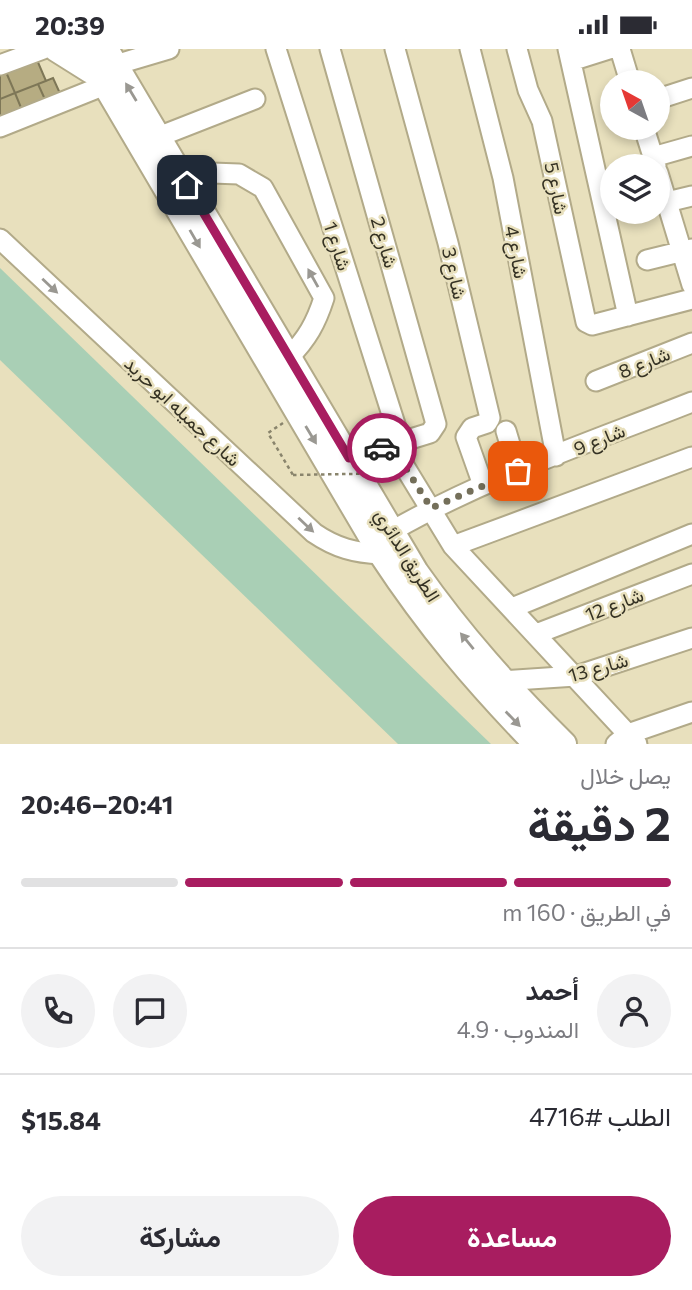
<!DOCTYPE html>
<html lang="ar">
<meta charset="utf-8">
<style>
body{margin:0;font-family:Commissioner,Vazirmatn,sans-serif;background:#f2f2f3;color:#2b2b33;direction:rtl;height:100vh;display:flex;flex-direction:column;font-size:26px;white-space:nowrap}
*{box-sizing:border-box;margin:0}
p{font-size:23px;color:#7c7c81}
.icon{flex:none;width:38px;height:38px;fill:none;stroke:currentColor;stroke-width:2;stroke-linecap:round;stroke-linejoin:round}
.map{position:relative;height:695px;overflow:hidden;direction:ltr}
.panel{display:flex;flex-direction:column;background:#fff;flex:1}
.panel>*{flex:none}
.needle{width:46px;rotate:320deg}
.fabs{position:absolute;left:600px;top:21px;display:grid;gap:14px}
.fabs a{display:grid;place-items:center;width:70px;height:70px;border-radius:50%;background:#fff;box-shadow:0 4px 10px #0003;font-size:35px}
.pin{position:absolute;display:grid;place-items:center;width:60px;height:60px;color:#fff;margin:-30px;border-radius:14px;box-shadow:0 4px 10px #0006}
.courier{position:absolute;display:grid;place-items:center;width:70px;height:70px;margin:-35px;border:5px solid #a81d60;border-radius:50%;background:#fff;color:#222;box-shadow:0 2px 9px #0007}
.headline em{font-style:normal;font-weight:700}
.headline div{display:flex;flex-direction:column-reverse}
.headline{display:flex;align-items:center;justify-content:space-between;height:119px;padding:0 21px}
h1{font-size:46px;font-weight:700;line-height:52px}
.bar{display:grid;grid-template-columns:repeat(4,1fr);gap:10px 7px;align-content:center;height:84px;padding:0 21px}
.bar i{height:9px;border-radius:5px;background:#e1e1e2}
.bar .selected{background:#a81d60}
.bar p{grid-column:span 4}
.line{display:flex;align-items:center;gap:18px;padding:0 21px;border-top:2px solid #e1e1e2}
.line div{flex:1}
.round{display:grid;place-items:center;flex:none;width:74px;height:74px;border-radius:37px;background:#f2f2f3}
.action{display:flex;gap:14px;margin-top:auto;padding:14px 21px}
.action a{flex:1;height:80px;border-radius:42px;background:#a81d60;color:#fff;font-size:28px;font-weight:700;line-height:80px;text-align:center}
.action a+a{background:#f2f2f3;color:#2b2b33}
.status{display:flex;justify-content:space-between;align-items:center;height:49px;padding:0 35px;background:#fff;direction:ltr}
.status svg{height:19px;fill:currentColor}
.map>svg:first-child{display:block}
</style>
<div class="status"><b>20:39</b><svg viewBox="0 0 49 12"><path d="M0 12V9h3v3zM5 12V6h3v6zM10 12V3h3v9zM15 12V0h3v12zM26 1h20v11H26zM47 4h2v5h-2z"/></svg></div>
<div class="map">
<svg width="692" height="695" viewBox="0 0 692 695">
<rect width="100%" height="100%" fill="#e8e0bd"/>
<path fill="#a9cfb5" d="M0,219l491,476h-93l-398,-384z"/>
<path fill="#b6ac82" stroke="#7e7757" stroke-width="2" d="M37,11l9,21 -31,12 -9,-21z
M6,23l9,21 -15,6v-25z
M53,29l10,22 -15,6 -10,-22z
M38,35l10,22 -24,9 -9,-22z
M15,44l9,22 -24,3v-19z"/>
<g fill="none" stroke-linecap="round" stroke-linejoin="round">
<g stroke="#b2aa89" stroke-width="23">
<path id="minor" d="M276,0l125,394
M330,0l106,375 -6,9 -81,25
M395,0l53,194 42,175 -3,5 -15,5 -6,9 17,48
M470,0l33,129 53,278
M517,0l11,41 14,31 44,201 6,3 100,-26
M568,0l60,267
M620,0l10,33
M571,12l38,-12
M0,16l43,-16
M115,16l54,-16
M658,50l34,-11
M0,78l105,-42
M644,79l12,38
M158,88l97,-38
M653,108l39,-11
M658,124l34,112
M187,136l25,-12 27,1 24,14 61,110c-8,25 -17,41 -35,59
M667,153l25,-6
M0,190l314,294c22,15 41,20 67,21
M647,211l45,-11
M596,332l96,-38
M506,382l12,40
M392,397l61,100 184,198
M392,482c94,-54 199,-89 300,-129
M453,497l239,-89
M512,559l180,-74
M536,585l156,-60
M502,632l74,-5 116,-38
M616,695l12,-10 64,-22"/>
</g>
<g stroke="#b2aa89" stroke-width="28">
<path id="major" d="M56,0l35,22
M81,0l24,36 276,469c48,73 95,128 155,190
M106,0l310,523c45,64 92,116 148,172"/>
</g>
<path stroke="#89846c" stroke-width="2.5" stroke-dasharray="3.5 3.5" stroke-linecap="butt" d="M283,374l-15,10 25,42"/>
<use href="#minor" stroke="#fff" stroke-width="19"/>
<use href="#major" stroke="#fff" stroke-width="24"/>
<path stroke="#89846c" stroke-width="2.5" stroke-dasharray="3.5 3.5" stroke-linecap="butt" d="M293,426l106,-2"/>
</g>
<defs><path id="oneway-solid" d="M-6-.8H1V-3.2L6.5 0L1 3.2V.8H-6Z" transform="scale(1.75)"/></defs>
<g fill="#9a9892">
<use href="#oneway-solid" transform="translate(131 43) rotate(-121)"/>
<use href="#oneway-solid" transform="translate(195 190) rotate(60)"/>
<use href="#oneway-solid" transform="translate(313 229) rotate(-119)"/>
<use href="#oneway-solid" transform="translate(50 237) rotate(43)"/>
<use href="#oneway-solid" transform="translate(311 386) rotate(59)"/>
<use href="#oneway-solid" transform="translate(306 476) rotate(43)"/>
<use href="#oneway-solid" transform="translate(467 592) rotate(-129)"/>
<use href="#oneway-solid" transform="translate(513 670) rotate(46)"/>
</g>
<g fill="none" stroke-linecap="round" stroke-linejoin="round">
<path stroke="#746f5a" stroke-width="7" stroke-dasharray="0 12.6" d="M382,399l10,-2 39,62 87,-37"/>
<path stroke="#a81d60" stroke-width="9" d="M187,136l162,273 33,-10"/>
</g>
<g text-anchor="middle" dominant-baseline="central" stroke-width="5" stroke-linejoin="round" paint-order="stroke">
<g font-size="19" fill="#353224" stroke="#e8e0bd">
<text transform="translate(557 139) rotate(78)">شارع 5</text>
<text transform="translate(385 193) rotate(74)">شارع 2</text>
<text transform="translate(338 197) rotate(72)">شارع 1</text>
<text transform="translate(517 203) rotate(79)">شارع 4</text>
<text transform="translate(455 224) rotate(77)">شارع 3</text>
<text transform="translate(644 313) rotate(-22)">شارع 8</text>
<text transform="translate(183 362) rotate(43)">شارع جميله ابو حريد</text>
<text transform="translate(599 390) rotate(-22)">شارع 9</text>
<text transform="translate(408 506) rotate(58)">الطريق الدائري</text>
<text transform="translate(614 555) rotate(-21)">شارع 12</text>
<text transform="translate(598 618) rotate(-16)">شارع 13</text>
</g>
</g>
</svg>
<div class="fabs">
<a><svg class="needle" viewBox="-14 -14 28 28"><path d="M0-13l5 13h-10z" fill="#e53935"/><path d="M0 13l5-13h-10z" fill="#7c7c81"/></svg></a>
<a><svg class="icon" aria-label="layers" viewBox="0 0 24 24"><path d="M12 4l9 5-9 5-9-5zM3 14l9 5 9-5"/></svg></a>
</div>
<div class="pin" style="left:518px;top:422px;background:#ea580c"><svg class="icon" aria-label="bag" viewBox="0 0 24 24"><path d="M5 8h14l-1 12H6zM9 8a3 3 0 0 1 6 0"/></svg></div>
<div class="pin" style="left:187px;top:136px;background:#1f2937"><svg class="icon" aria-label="home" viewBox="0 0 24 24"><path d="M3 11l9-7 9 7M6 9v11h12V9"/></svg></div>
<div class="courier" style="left:382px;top:399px"><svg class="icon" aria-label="car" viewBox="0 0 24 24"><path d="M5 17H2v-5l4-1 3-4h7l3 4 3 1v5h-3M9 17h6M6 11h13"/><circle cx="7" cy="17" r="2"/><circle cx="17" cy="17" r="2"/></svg></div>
</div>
<section class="panel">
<div class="headline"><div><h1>2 دقيقة</h1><p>يصل خلال</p></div><em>20:41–20:46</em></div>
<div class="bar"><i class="selected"></i><i class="selected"></i><i class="selected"></i><i></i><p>في الطريق · 160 m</p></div>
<div class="line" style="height:126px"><a class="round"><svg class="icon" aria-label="person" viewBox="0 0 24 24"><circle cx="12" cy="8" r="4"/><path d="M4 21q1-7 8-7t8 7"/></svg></a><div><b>أحمد</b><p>المندوب · 4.9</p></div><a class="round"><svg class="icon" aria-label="chat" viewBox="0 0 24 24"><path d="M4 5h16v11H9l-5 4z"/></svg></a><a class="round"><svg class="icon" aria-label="phone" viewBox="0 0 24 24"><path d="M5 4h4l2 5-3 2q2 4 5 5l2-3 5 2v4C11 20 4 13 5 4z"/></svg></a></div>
<div class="line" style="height:91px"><div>الطلب #4716</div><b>$15.84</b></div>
<div class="action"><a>مساعدة</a><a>مشاركة</a></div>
</section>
